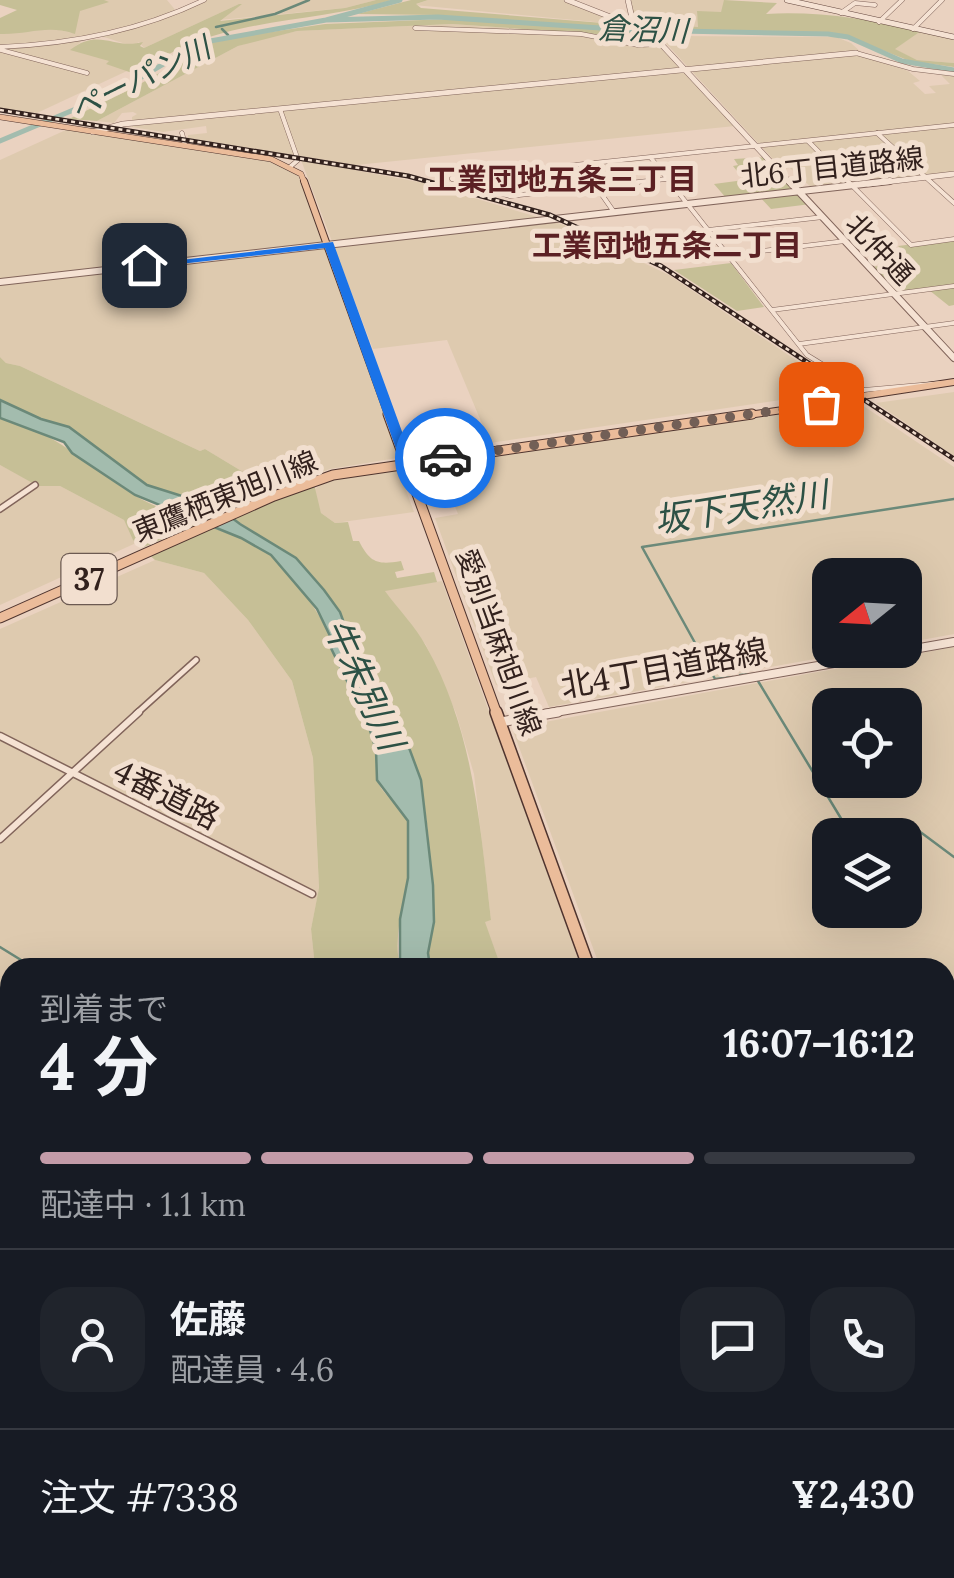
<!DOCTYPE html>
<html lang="ja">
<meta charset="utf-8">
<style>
body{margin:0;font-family:Lora,"Noto Sans JP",serif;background:#20242c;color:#f1f3f6;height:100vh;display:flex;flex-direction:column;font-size:38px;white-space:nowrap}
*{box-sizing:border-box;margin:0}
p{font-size:32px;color:#9ea1a6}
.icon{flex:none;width:55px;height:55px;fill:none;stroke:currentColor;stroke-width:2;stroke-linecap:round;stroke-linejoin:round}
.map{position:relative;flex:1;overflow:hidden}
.sheet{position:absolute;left:0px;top:958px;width:955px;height:622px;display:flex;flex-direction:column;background:#171b24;border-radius:30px 30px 0 0;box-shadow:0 10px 40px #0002}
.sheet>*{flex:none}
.needle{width:65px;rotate:252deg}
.fabs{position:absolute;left:812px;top:558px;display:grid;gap:20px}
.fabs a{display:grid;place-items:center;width:110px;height:110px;border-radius:20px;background:#171b24;box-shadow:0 10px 40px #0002;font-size:50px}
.pin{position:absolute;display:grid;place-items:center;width:85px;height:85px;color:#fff;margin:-42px;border-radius:20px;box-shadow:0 5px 15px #0006}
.courier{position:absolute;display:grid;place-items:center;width:100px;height:100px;margin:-50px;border:8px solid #1a73e8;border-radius:50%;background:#fff;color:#222;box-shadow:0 2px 12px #0007}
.overview em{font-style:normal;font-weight:700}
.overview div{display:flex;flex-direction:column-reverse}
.overview{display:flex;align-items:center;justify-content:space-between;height:170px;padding:0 40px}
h1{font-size:65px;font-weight:700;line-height:75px}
.bar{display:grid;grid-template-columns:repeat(4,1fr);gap:15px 10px;align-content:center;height:120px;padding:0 40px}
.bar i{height:12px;border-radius:8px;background:#363941}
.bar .current{background:#c39ba8}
.bar p{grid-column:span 4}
.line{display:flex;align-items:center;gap:25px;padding:0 40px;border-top:2px solid #363941}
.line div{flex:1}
.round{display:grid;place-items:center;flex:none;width:105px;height:105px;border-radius:30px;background:#20242c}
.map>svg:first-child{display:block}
</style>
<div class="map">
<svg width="954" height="1578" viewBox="0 0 954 1578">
<rect width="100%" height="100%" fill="#ead2c0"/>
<path fill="#decaaf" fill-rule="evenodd" d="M104,0h63l10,12 27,-12h172l-31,8 -126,12 20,-16 -95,44 -5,-6 -7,4 -31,-10 -101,10v-12l45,-7 27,6 7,-22z
M428,0h137l62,25 -213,-20z
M629,0h95l1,3 -4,9h-24l2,15h-30l-37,-6z
M452,24l200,14 83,88 -379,39 -168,-27v-3l19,-2 -1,-7 -43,6 -31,-5v-10l5,-3 -4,-2 -11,1 -8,10 -17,-2 141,-75 19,-6 40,-9z
M921,31l33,6v26l-37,-3 -23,-11z
M671,36l165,1 15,6 13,12 44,16 12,10 -7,2 12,11 11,-1 -7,-7 21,-2 -9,-9 13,1v96l-142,16 -22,-20 -8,1 -120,-130z
M82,41l-10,8 39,12 16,10 -90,42 -37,-5v-60z
M68,129l193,29 33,13 5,6 100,278 -2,3 -67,11 -57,21 -68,-41 -5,2 -180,-85 -14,-3 -6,-6v-197z
M301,160l123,23 140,42 105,50 173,116 -352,52 -43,-103 -74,9z
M954,392v64l-78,-53z
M859,403l95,64v167l-49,9v-68h-75v75h35l-316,57 -13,-30 -40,8 -61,-167 23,-4 -20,-50z
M0,465l38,20 22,1 64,34 12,23 -136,62z
M399,471l15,41 -79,11 -14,-10 -7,-23 6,-5 20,-7z
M155,560l49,13 44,47 44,61 21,77 6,131 -8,40 4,38 -305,1v602h557l-2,8h-565v-949z
M442,581l139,386h-80l-17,-46 7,-1 -17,-146 -18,-61 -30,-68 -42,-55z
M954,647v414l-9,2v-95l-345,-1 -88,-239zM830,705h75v75h-75zM830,835h75v75h-75z
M954,1080v376l-9,8v-382z"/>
<path fill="#c6bf96" d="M0,0h104l5,2 -29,9 -5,23c-28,-10 -47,1 -75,0v-16l17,-8 -17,-5z
M376,0h16c-85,26 -181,15 -254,75l-32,-11 3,-3 -39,-11c29,-23 44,0 73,-8l-3,4 4,2 95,-44h3l-22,17 125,-13z
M411,0h17l-12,4 5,4 206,17 11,5 -200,-15 -81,-1z
M724,0l53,3 -11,11c51,-3 102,5 155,17l-26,18 22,11 37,3v4l-44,-6 -69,-27 -197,-4 -15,-7 69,4 -1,-16 24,1z
M448,19l195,13 9,6 -200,-14 -155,7 -59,15 -141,75 -28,-2 64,-31 84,-48 108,-16z
M767,157l44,47 -40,5 -12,-13 -32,3 -13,-15 30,-4 -11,-14 5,-1 -4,-6z
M954,239v66l-5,1 -20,-16 -34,4 -26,-27 11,-1 8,8 19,-2 -2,-4 12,-3 -19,-19z
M731,263l33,44 -27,4 -63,-41z
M0,357l6,6 14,3 165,78 15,7 5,-2 68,41 -50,21 -19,-14h-19l-38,-12 -78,-58 -28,-8 -41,-19z
M0,418c54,12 89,49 134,77 20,12 43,20 65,28l-57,25 -9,-8 -9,-20 -64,-34h-22l-38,-21z
M314,484l7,29 14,10 13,-1 5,19h6c11,22 19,24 42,20l3,9 -9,2 2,6 37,-6 3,10 -52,9c13,18 31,36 41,55 48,85 54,180 65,274l-6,2 16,45h-71l-2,-14 6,-31 -6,-91 -7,-51 -23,-62 -35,-43 -23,-63 -16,-22 -28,-32 -64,-40z
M208,526c21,8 44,15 62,29 45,34 92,139 105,193 3,10 0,21 2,31 4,16 26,28 31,44 12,45 -19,99 -8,144h-85l-4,-38 8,-41 -6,-130 -21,-77 -44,-61 -44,-47 -49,-13 -8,-7z
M954,1456v122h-33l-8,-8h32v-106z
M672,1570h162l9,8h-158z"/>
<path fill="#a3bcae" stroke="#6b8979" stroke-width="2.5" d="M0,400l41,19 28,8 78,58 38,12h19l36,27 56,34 28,32 16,22 23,63 11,17 13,6 11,20 23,62 12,105 1,37 -6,31 2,14h-30v-48l8,-41v-57l-31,-41 -1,-30 -8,-26 -39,-80 1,-8 -13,-27 -46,-54 -30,-17 -106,-43 -63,-42 -8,-11 -64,-24z"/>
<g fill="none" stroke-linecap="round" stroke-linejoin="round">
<path stroke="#6b8979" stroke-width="2.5" d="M216,27l59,-13 34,-14
M222,29l6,6
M740,675l13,-1
M733,677l-18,2 -73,-132 312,-48
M758,681l93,154
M888,835l31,-4 35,26
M0,947l34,21"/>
<path stroke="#a3bcae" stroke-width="5" d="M326,20l112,-3 192,13 198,4 20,3 54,24 52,9
M0,141l116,-49 83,-49 127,-23 74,-20"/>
<g stroke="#81645a" stroke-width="5">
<path id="minor-far3" d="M841,13l14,-10 20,2
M879,22l23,-22
M415,28l166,6 57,11 23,-1
M913,29l29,-29
M0,47c71,-3 140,-16 204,-47
M1,50l86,23
M856,53l57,16 41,5
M280,109l18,51 -7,6
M182,133l3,12
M877,133l77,70
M808,141l103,104 43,-6
M651,158l156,197 57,35 79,-7
M830,162l71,-8
M581,165l33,47
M452,178l502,-53
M452,179l58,17 156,-17
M708,230l115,-13
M730,255l115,-14
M772,310l182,-24
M799,344l155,-21"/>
</g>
<g stroke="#81645a" stroke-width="8">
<path id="minor-far2" d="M0,509l35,-24
M136,714l60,-54"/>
</g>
<g stroke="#81645a" stroke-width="9">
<path id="minor-far1" d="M0,736l312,158
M0,839l139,-127"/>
</g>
<g stroke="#81645a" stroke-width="11">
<path id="minor" d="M0,1154l10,3
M0,1535l10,-14"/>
</g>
<g stroke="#81645a" stroke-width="6">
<path id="tertiary-far3" d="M567,0l64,25 30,19 130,140
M626,23l6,-5 -4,-18
M93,132l30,-8 733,-71
M868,184l86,-10"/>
</g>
<g stroke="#81645a" stroke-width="8">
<path id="tertiary-far2" d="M789,181l165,177
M0,282l890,-101"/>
</g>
<g stroke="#81645a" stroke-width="10">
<path id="tertiary-far1" d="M544,714l410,-72"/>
</g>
<g stroke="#81645a" stroke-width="11">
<path id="tertiary" d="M501,722l57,-10
M945,1075l9,-2"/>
</g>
<g stroke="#63463d" stroke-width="6">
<path id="secondary" d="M787,0l167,37"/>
</g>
<g stroke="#4f342e" stroke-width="6">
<path id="primary-far4" d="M0,117l271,42 30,15 4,10"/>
</g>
<g stroke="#4f342e" stroke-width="8">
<path id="primary-far3" d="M304,181l85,236
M862,396l92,-14
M735,417l123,-18"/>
</g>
<g stroke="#4f342e" stroke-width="11">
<path id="primary-far2" d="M388,414l109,300
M0,618l274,-122 59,-21 419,-61"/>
</g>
<g stroke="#4f342e" stroke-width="14">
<path id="primary-far1" d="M496,712l93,256"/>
</g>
<g stroke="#4f342e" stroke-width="16">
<path id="primary" d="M611,1578l2,-8"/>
</g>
<use href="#minor-far3" stroke="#f5e2d3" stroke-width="4"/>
<use href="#minor-far2" stroke="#f5e2d3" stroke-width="5"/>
<use href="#minor-far1" stroke="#f5e2d3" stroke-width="6"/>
<use href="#minor" stroke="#f5e2d3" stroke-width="9"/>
<use href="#tertiary-far3" stroke="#f5e2d3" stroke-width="5"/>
<use href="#tertiary-far2" stroke="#f5e2d3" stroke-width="6"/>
<use href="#tertiary-far1" stroke="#f5e2d3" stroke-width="8"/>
<use href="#tertiary" stroke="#f5e2d3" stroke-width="9"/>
<use href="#secondary" stroke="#f5e2d3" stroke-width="5"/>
<use href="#primary-far4" stroke="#ebbc9a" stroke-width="5"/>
<use href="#primary-far3" stroke="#ebbc9a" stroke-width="6"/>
<use href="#primary-far2" stroke="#ebbc9a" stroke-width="9"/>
<use href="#primary-far1" stroke="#ebbc9a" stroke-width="11"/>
<use href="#primary" stroke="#ebbc9a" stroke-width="14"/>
<g stroke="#32211d" stroke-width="5">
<path id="rail" d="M0,110l408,66 142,39 111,51 293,193"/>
</g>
<use href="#rail" stroke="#f2dfcf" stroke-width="2.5" stroke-dasharray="4" stroke-linecap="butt"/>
<g stroke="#4f342e" stroke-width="8" stroke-linecap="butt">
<path id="primary-bridge" d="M854,397l8,-1"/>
</g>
<use href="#primary-bridge" stroke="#ebbc9a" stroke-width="6"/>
</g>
<path fill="#1a73e8" d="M333,242l79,217 33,-5 5,1v6l-42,6 -7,-4 -76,-215 -181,20 -5,-3z"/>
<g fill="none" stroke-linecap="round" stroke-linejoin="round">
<path stroke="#725f56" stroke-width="10" stroke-dasharray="0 18" d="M445,458l376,-54"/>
</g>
<g text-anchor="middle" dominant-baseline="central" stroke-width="10" stroke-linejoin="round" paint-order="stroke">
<g font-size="28" fill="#32211d" stroke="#f2dfcf">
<text transform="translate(832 167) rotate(-6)">北6丁目道路線</text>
<text transform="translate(880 249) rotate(47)">北仲通</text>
<text transform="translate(225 496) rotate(-22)">東鷹栖東旭川線</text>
<text transform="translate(499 642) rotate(70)">愛別当麻旭川線</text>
</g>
<g font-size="30" font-style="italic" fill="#2d5145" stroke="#f2dfcf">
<text transform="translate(643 29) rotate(2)">倉沼川</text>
<text transform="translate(140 78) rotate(-26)">ペーパン川</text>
</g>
<g font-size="30" font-weight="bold" fill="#5b2023" stroke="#f2dfcf">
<text x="562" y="179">工業団地五条三丁目</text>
<text x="667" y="245">工業団地五条二丁目</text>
</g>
<rect fill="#f2dfcf" stroke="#6c5a52" stroke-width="2.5" x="61.5" y="554" width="55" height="50" rx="8"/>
<g font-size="30" font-weight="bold" fill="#32211d">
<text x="89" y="579">37</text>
</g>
<g font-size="32" fill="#32211d" stroke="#f2dfcf">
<text transform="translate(664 668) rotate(-10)">北4丁目道路線</text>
<text transform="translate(167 794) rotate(27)">4番道路</text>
</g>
<g font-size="35" font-style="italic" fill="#2d5145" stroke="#f2dfcf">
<text transform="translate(741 507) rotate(-9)">坂下天然川</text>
<text transform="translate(364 684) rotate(65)">牛朱別川</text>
</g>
</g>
</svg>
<div class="fabs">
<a><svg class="needle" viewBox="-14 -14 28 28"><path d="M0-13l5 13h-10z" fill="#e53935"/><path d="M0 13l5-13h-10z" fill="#9ea1a6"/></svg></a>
<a><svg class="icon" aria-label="locate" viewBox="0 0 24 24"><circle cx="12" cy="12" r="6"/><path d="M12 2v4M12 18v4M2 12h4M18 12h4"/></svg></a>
<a><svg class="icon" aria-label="layers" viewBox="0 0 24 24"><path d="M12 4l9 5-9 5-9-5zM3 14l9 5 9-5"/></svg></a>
</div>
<div class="pin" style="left:821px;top:404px;background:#ea580c"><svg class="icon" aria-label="bag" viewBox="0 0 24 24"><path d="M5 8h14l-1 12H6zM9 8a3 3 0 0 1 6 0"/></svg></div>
<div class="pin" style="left:144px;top:265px;background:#1f2937"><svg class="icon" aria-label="home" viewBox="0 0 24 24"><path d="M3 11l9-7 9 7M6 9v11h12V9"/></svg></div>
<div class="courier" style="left:445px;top:458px"><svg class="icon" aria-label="car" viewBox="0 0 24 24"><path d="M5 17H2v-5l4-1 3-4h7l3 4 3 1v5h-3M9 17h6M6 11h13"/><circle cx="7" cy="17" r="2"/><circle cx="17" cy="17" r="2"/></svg></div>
<section class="sheet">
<div class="overview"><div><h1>4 分</h1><p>到着まで</p></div><em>16:07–16:12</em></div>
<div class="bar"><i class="current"></i><i class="current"></i><i class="current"></i><i></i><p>配達中 · 1.1 km</p></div>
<div class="line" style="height:180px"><a class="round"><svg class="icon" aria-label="person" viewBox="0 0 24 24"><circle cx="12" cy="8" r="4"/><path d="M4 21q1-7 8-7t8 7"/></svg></a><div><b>佐藤</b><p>配達員 · 4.6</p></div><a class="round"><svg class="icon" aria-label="chat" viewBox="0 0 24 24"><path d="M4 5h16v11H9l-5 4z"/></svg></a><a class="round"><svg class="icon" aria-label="phone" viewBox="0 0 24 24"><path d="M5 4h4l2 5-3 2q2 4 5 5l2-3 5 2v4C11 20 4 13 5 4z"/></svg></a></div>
<div class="line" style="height:130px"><div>注文 #7338</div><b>¥2,430</b></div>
</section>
</div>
